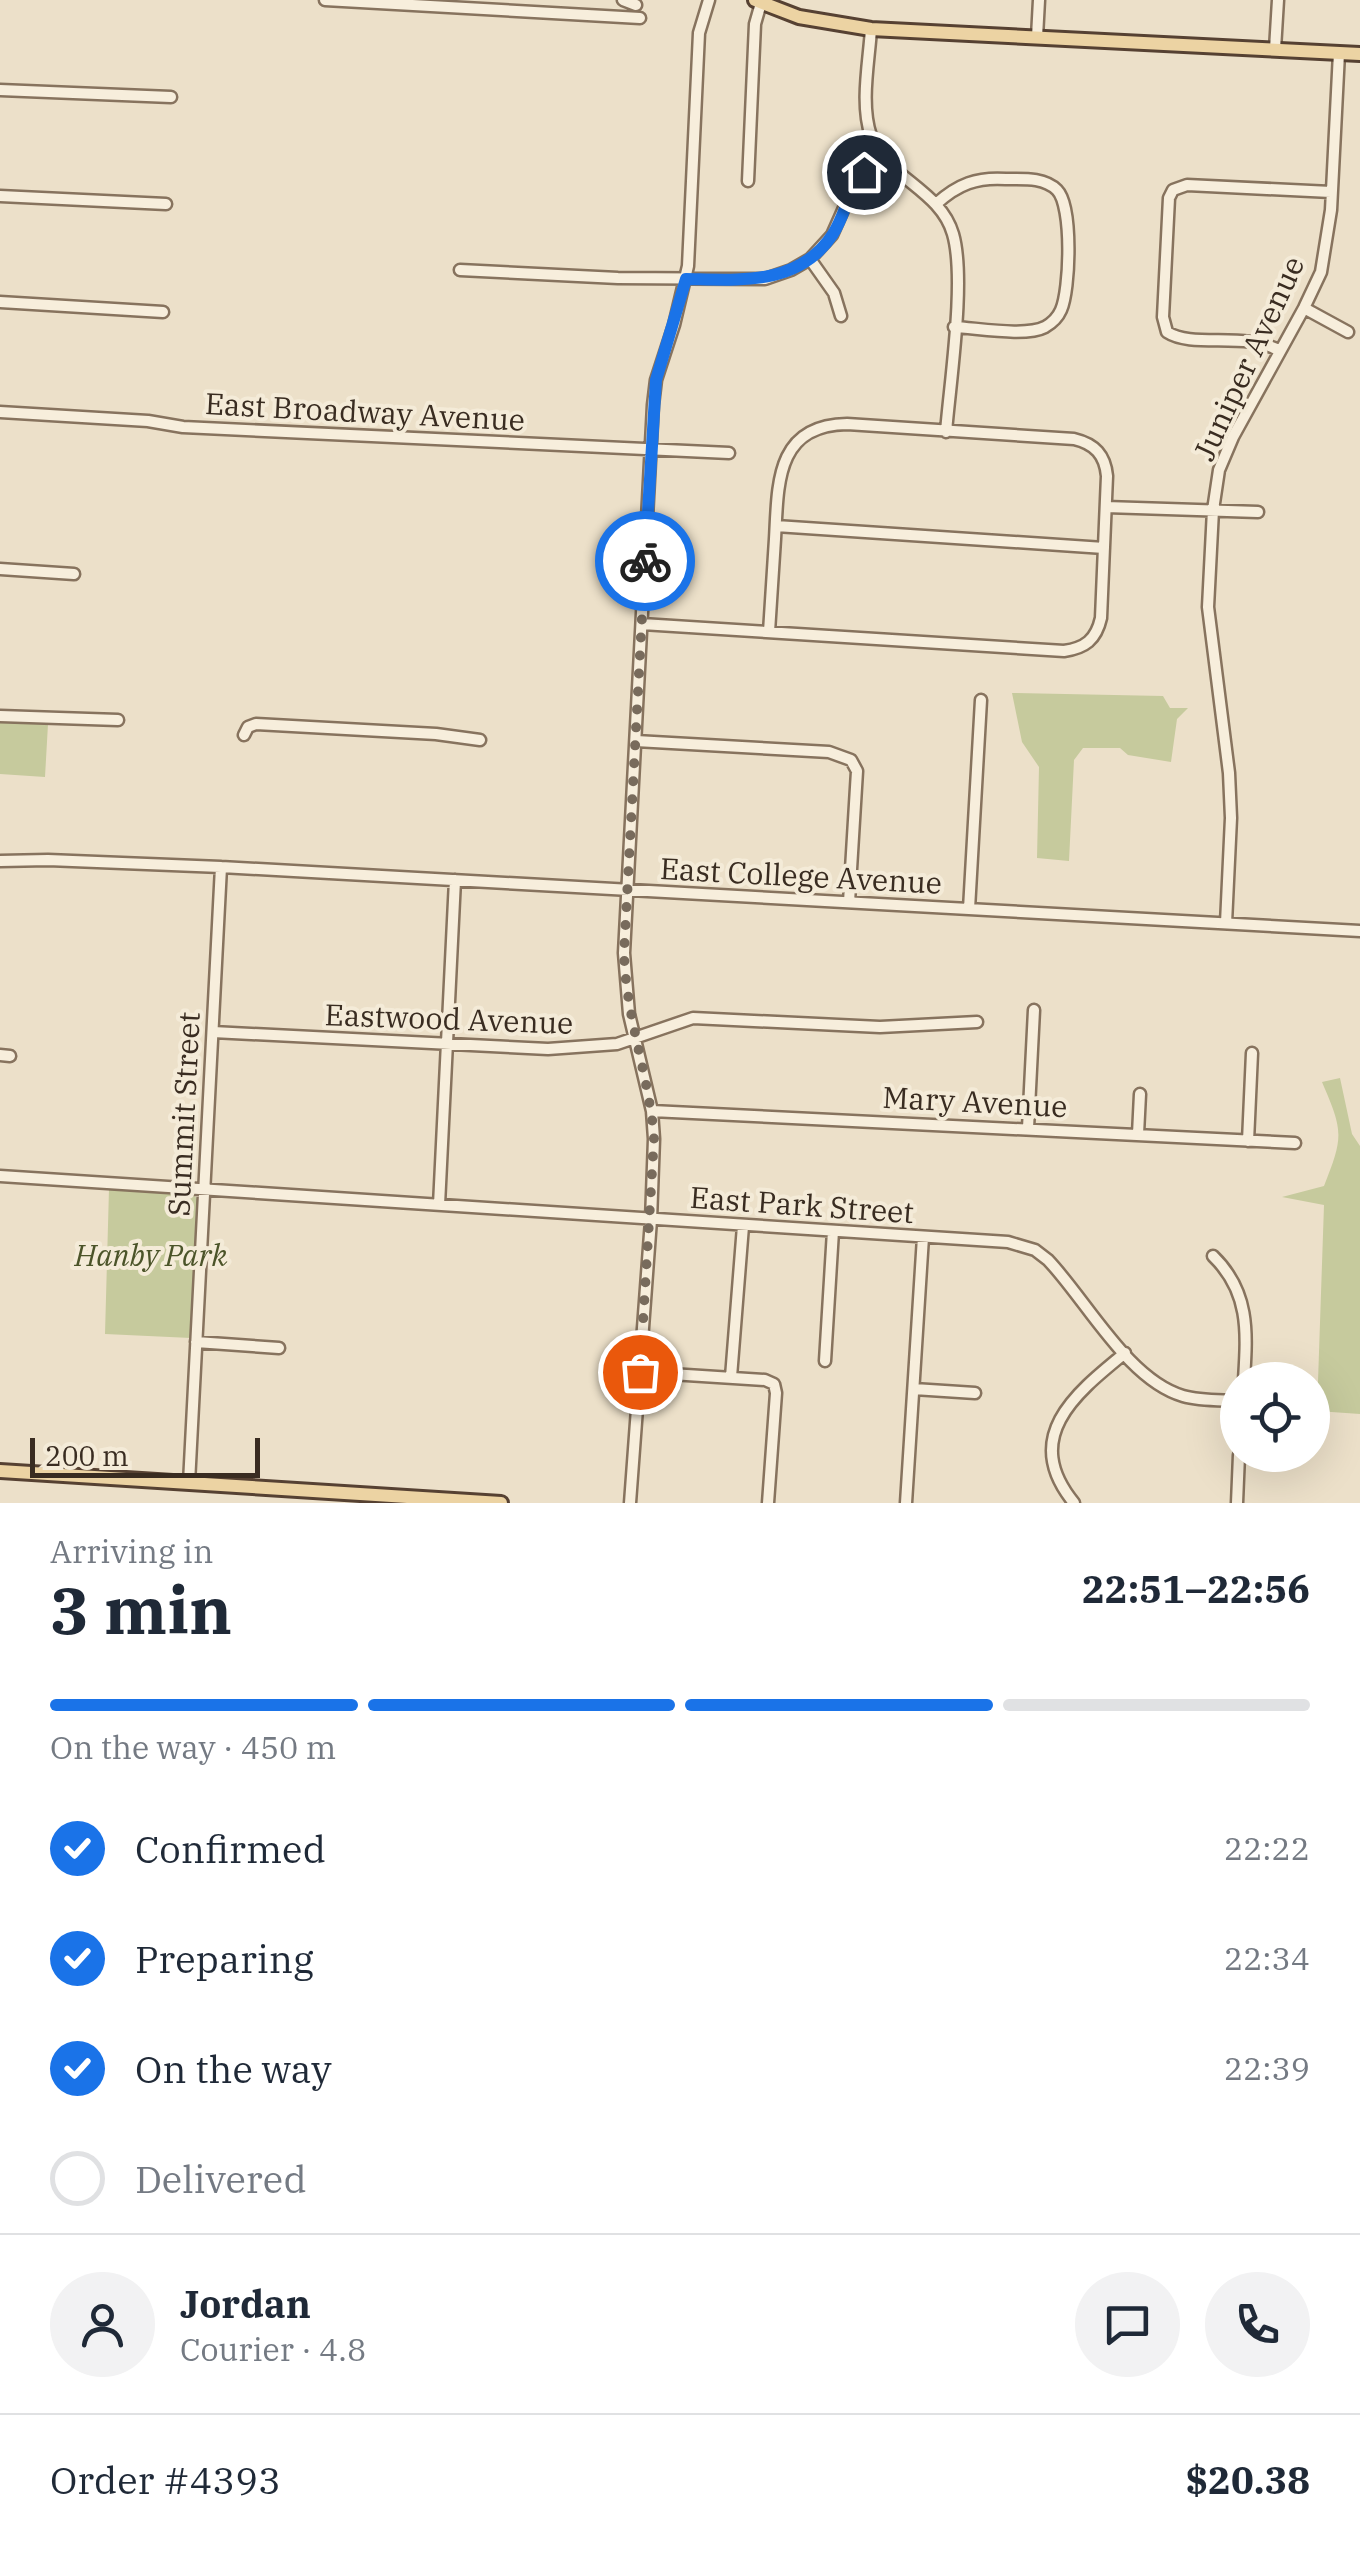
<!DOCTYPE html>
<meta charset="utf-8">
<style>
body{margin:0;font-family:"IBM Plex Serif",serif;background:#f2f2f3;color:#1f2937;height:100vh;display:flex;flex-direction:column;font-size:38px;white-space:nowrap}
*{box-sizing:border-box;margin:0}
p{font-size:32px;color:#747a83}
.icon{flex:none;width:55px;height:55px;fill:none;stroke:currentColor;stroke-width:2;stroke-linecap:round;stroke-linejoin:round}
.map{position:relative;height:1503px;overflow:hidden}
.sheet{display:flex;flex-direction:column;background:#fff;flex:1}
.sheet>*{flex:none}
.tools{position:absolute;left:1220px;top:1362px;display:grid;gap:20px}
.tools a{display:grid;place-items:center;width:110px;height:110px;border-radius:50%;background:#fff;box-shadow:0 10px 40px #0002;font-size:50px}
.scale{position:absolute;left:30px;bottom:25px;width:230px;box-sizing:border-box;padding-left:10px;border:5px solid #392c21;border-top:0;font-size:28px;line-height:35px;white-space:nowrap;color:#392c21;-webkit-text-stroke:8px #f4ebd8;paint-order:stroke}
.pin{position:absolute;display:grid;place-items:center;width:85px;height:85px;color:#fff;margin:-42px;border:5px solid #fff;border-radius:50%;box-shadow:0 2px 10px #0007}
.courier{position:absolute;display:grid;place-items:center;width:100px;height:100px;margin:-50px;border:8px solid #1a73e8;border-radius:50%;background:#fff;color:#222;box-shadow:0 2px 12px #0007}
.head em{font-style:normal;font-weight:800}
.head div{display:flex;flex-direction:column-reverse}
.head{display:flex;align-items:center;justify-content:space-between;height:170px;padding:0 50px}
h1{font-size:65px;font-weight:800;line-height:75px}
.bar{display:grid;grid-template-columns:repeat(4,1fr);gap:15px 10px;align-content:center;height:120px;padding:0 50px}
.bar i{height:12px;border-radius:8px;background:#e0e1e3}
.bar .active{background:#1a73e8}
.bar p{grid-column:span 4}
.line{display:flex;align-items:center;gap:25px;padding:0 50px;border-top:2px solid #e0e1e3}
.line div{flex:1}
.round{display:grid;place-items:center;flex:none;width:105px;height:105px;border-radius:52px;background:#f2f2f3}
ol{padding:0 50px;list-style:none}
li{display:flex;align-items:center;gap:30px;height:110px}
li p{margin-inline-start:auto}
li .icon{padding:10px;border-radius:50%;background:#1a73e8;color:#fff;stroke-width:4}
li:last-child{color:#747a83}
li i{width:55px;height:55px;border:5px solid #e0e1e3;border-radius:50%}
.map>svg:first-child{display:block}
</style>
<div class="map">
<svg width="1360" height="1503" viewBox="0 0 1360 1503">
<rect width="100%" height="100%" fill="#ece0c9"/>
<path fill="#c6ca9d" d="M1012,693l151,3 7,12h18l-11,11 -6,43 -43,-7 -8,-7h-37l-9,12 -5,101 -32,-3 2,-91 -17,-25z
M0,722l48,2 -3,53 -45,-3z
M1340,1078l12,56 8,12v268l-43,-3 7,-206 -42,-8 42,-11c20,-50 19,-55 -2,-104z
M109,1189l85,6 3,4 -6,139 -86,-4z"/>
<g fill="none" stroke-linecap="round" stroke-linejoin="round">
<g stroke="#87735e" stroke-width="15">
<path id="minor" d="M325,0l315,18
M623,0l13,5
M871,29c-2,33 -11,75 0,107 15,42 69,53 82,98 13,45 -3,148 -7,198
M1037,37l2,-37
M1275,49l3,-49
M0,90l171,7
M748,181l7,-157 6,-21
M0,196l166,8
M936,204c22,-20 41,-27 70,-25 17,0 38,-2 51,11 16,16 13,100 4,120 -3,7 -9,13 -16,17 -19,10 -68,1 -91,0
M810,259l24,34 7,23
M460,270l158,8 147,1 26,-9 19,-11 22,-24 24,-54 26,-25
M0,302l163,10
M1304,308l44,24
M1280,351c-34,-20 -87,-2 -113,-19l-4,-15 6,-119 4,-8 14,-5 144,7
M0,412l148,9 35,6 546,26
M1106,507l152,5
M776,526l328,22
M0,569l74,5
M642,624l422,27c21,-3 32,-11 37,-33l6,-142c-2,-21 -12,-32 -33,-37l-227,-15c-72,1 -69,61 -72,115 -2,31 -4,62 -6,93
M0,716l118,4
M244,735l4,-8 8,-3 180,10 44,6
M636,741l193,11 22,8 6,11 -8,131
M0,861l48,-1 173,7 1139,64
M969,909l12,-209
M1226,923l5,-105 -2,-45 -21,-166 5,-97 6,-40 14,-33 71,-129 17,-36 10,-62 8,-157
M213,1032l335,17 69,-5 76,-26 187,9 97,-5
M0,1055l10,1
M652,1111l643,32
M1028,1128l6,-118
M1138,1134l2,-40
M1248,1141l4,-88
M0,1176l1008,66 27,8 13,10c39,41 80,120 135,136 17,5 37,4 55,5
M439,1205l16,-325
M1213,1256c37,36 34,76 31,124
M196,1342l83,6
M825,1361l8,-130
M640,1372l125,8 9,4 2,9 -8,110
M731,1377l12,-151
M914,1389l61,4
M189,1483l32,-616
M630,1503l21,-283 3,-81 -2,-28 -23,-97 -5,-61 29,-548 3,-25 18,-55 14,-59 11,-233 10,-33
M906,1503l17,-266
M1074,1503c-54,-66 2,-110 51,-150
M1237,1503l2,-48"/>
</g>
<g stroke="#564132" stroke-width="18">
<path id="major" d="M755,0l44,17 72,12 489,25
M0,1471l501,32"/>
</g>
<use href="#minor" stroke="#f7eedc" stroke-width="10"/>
<use href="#major" stroke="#ecd3a3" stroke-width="12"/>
</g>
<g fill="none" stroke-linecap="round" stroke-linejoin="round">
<path stroke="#786b5c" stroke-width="10" stroke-dasharray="0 18" d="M640,1372l14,-234c-5,-62 -28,-121 -30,-185l21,-392"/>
<path stroke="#1a73e8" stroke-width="12" d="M645,561l11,-181 30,-101c54,1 113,7 147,-45 13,-20 15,-44 31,-62"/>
</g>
<g text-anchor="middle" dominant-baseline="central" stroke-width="8" stroke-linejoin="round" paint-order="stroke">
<g font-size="30" fill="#392c21" stroke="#f4ebd8">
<text transform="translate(1248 358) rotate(-65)">Juniper Avenue</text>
<text transform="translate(365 411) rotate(3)">East Broadway Avenue</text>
<text transform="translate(801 875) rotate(3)">East College Avenue</text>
<text transform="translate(449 1018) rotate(2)">Eastwood Avenue</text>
<text transform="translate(975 1101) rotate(3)">Mary Avenue</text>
<text transform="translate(183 1114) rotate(-87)">Summit Street</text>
<text transform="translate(802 1204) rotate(4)">East Park Street</text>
</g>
<g font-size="30" font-style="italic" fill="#4b5429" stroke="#f4ebd8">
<text x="151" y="1254">Hanby Park</text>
</g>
</g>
</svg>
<div class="tools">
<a><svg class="icon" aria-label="locate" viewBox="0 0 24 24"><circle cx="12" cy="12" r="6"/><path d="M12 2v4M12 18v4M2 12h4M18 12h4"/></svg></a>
</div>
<div class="scale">200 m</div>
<div class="pin" style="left:640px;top:1372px;background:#ea580c"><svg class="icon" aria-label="bag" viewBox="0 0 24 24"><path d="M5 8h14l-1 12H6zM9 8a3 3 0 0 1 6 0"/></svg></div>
<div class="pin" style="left:864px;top:172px;background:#1f2937"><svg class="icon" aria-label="home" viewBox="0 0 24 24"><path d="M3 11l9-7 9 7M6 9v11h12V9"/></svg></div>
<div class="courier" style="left:645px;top:561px"><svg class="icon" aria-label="bike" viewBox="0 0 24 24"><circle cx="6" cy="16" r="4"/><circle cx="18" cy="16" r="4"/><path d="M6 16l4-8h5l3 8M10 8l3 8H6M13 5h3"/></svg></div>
</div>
<section class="sheet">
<div class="head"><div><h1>3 min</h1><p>Arriving in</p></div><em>22:51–22:56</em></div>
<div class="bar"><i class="active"></i><i class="active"></i><i class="active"></i><i></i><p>On the way · 450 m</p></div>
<ol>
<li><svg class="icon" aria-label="check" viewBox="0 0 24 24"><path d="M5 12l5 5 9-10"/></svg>Confirmed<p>22:22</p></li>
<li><svg class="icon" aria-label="check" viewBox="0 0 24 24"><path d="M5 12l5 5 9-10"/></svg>Preparing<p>22:34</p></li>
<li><svg class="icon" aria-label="check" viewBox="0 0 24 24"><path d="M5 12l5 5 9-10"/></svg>On the way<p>22:39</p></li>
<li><i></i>Delivered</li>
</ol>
<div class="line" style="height:180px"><a class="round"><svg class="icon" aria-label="person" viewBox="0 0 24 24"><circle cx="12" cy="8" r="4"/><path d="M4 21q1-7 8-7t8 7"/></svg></a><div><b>Jordan</b><p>Courier · 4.8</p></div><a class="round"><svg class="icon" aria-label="chat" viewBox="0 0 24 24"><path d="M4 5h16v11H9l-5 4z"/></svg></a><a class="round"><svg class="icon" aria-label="phone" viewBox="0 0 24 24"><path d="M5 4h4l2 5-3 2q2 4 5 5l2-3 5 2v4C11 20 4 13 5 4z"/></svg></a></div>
<div class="line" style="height:130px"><div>Order #4393</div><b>$20.38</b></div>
</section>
